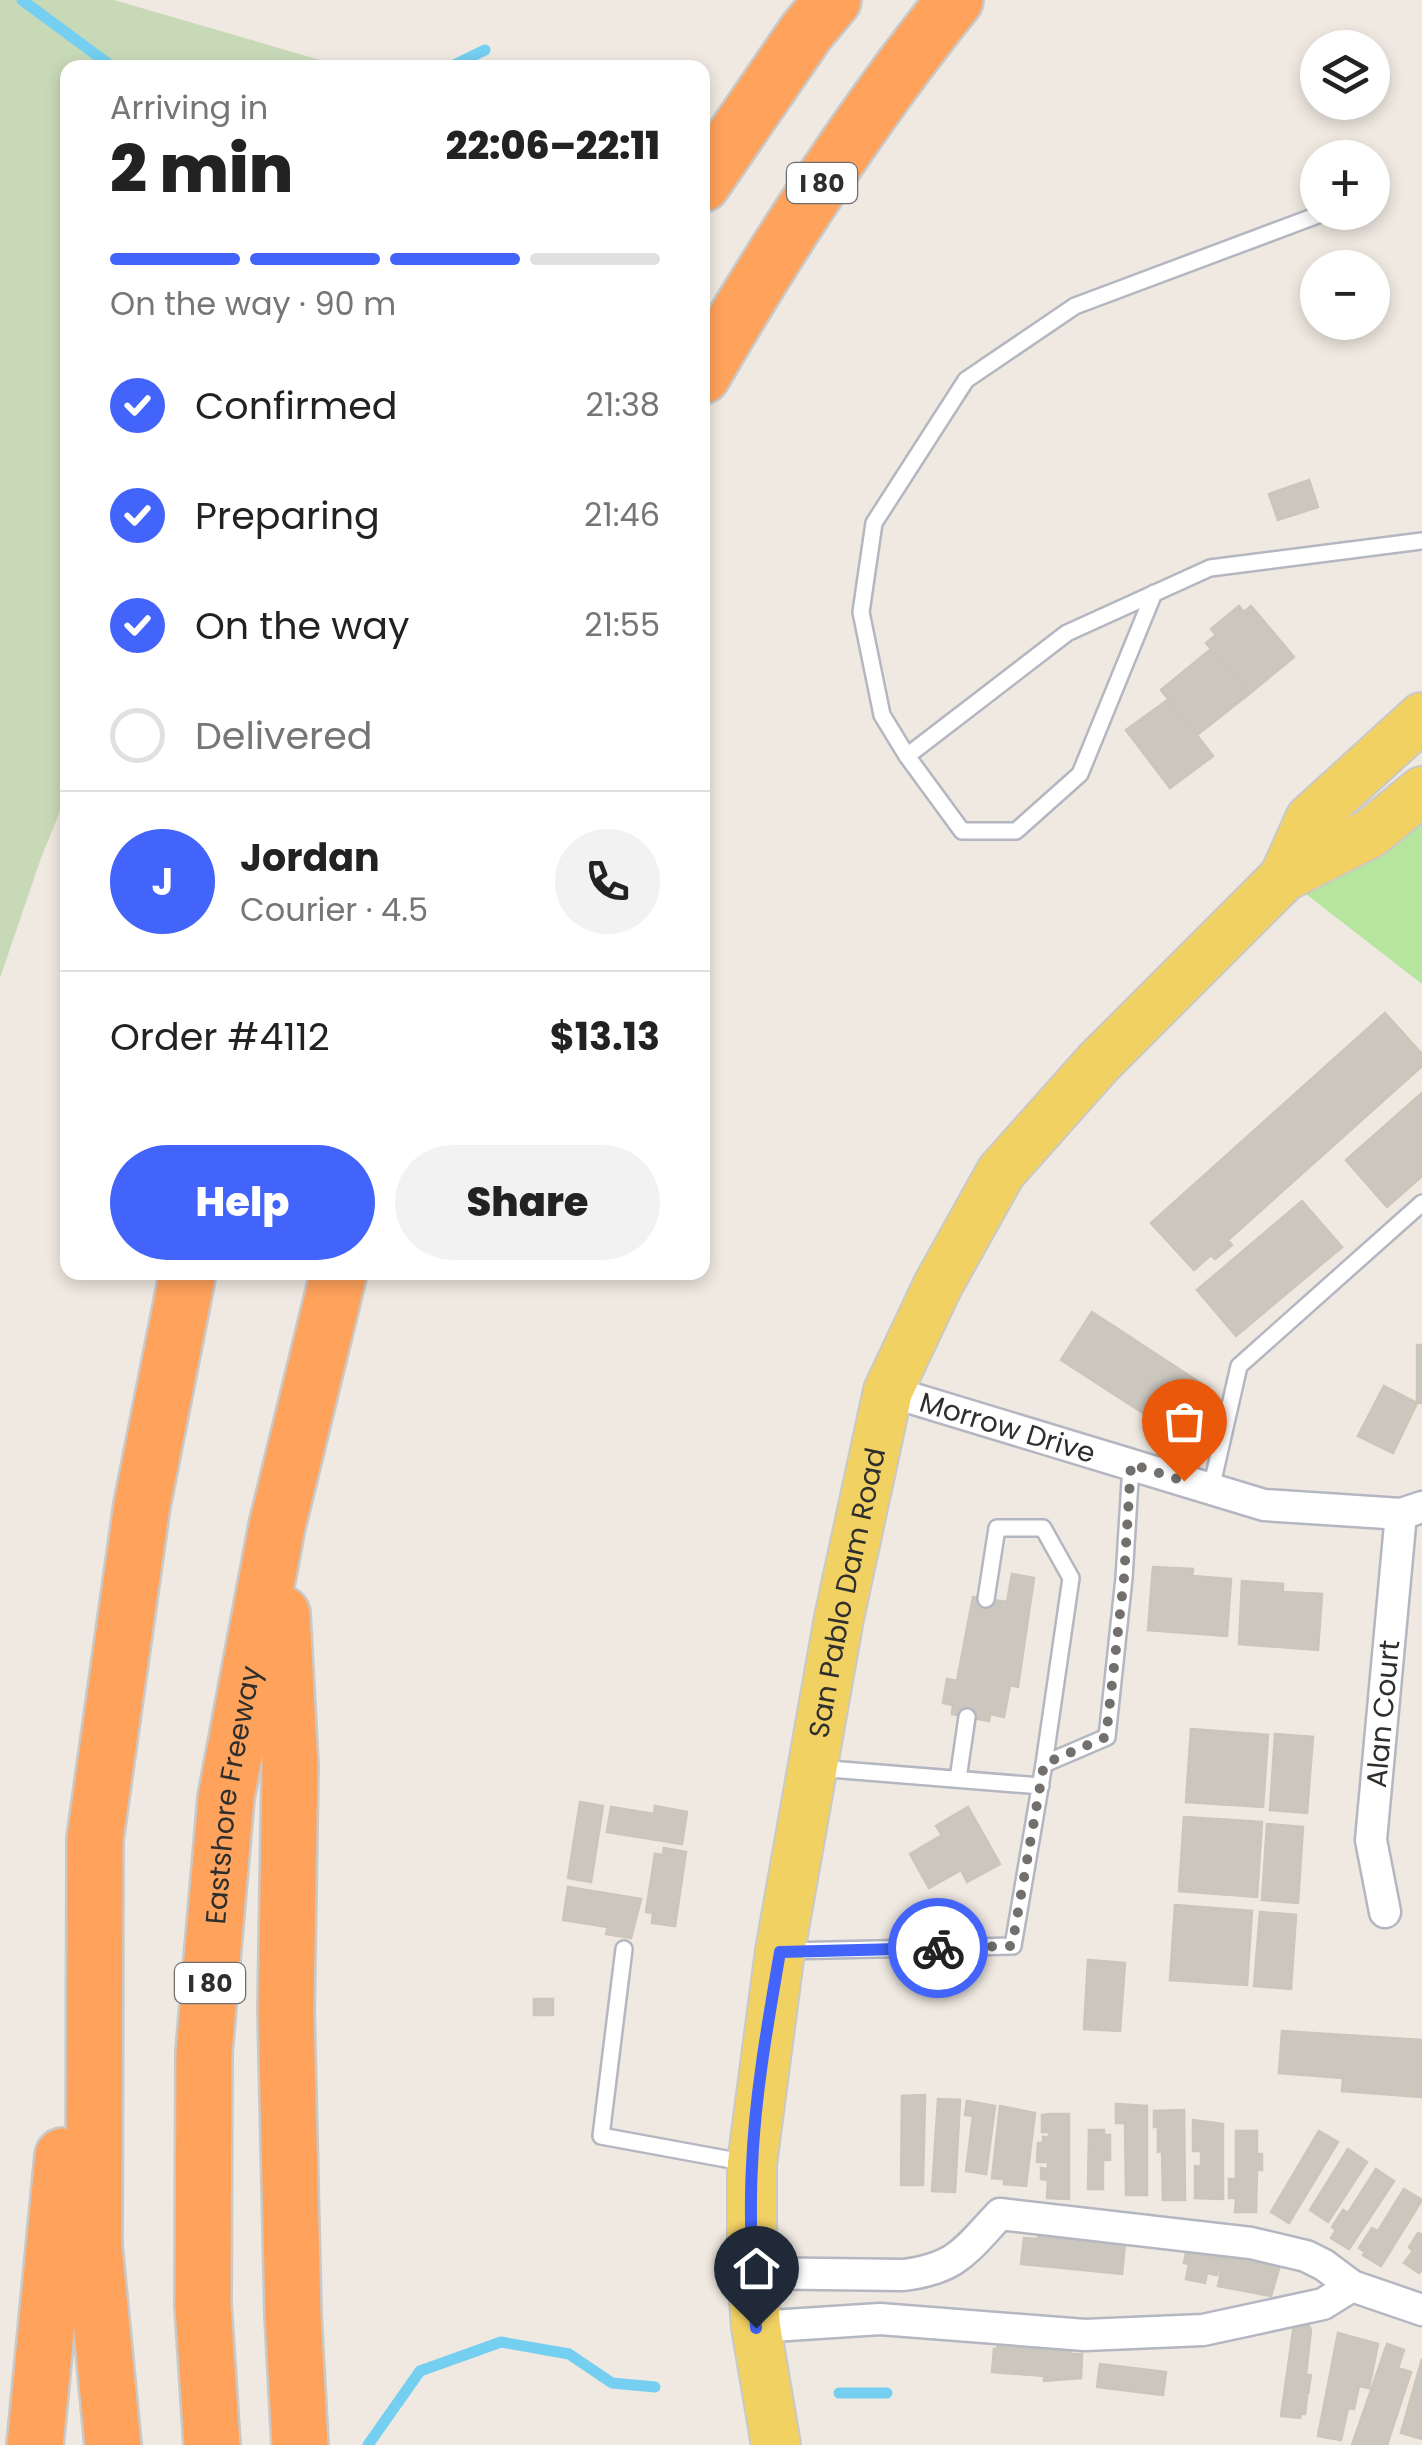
<!DOCTYPE html>
<meta charset="utf-8">
<style>
body{margin:0;font-family:Poppins,sans-serif;background:#f2f2f2;color:#222;height:100vh;display:flex;flex-direction:column;font-size:38px;white-space:nowrap}
*{box-sizing:border-box;margin:0}
p{font-size:32px;color:#767676}
.icon{flex:none;width:55px;height:55px;fill:none;stroke:currentColor;stroke-width:2;stroke-linecap:round;stroke-linejoin:round}
.map{position:relative;flex:1;overflow:hidden}
.sheet{position:absolute;left:60px;top:60px;width:650px;height:1220px;display:flex;flex-direction:column;background:#fff;border-radius:20px;box-shadow:0 5px 15px #0003}
.sheet>*{flex:none}
.controls{position:absolute;left:1300px;top:30px;display:grid;gap:20px}
.controls a{display:grid;place-items:center;width:90px;height:90px;border-radius:50%;background:#fff;box-shadow:0 5px 15px #0003;font-size:50px}
.pin{position:absolute;display:grid;place-items:center;width:85px;height:85px;color:#fff;margin:-102px -42px;border-radius:50% 50% 50% 0;rotate:-45deg;box-shadow:0 0 10px #0007}
.pin .icon{rotate:45deg}
.courier{position:absolute;display:grid;place-items:center;width:100px;height:100px;margin:-50px;border:8px solid #4264fb;border-radius:50%;background:#fff;color:#222;box-shadow:0 2px 12px #0007}
.summary em{font-style:normal;font-weight:800}
.summary div{display:flex;flex-direction:column-reverse}
.summary{display:flex;align-items:center;justify-content:space-between;height:170px;padding:0 50px}
h1{font-size:65px;font-weight:800;line-height:75px}
.bar{display:grid;grid-template-columns:repeat(4,1fr);gap:15px 10px;align-content:center;height:120px;padding:0 50px}
.bar i{height:12px;border-radius:8px;background:#e0e0e0}
.bar .selected{background:#4264fb}
.bar p{grid-column:span 4}
.line{display:flex;align-items:center;gap:25px;padding:0 50px;border-top:2px solid #e0e0e0}
.line div{flex:1}
.round{display:grid;place-items:center;flex:none;width:105px;height:105px;border-radius:52px;background:#f2f2f2}
ol{padding:0 50px;list-style:none}
li{display:flex;align-items:center;gap:30px;height:110px}
li p{margin-inline-start:auto}
li .icon{padding:10px;border-radius:50%;background:#4264fb;color:#fff;stroke-width:4}
li:last-child{color:#767676}
li i{width:55px;height:55px;border:5px solid #e0e0e0;border-radius:50%}
.button{display:flex;gap:20px;margin-top:auto;padding:20px 50px}
.button a{flex:1;height:115px;border-radius:60px;background:#4264fb;color:#fff;font-size:40px;font-weight:800;line-height:115px;text-align:center}
.button a+a{background:#f2f2f2;color:#222}
.map>svg:first-child{display:block}
</style>
<div class="map">
<svg width="1422" height="2445" viewBox="0 0 1422 2445">
<rect width="100%" height="100%" fill="#efe9e1"/>
<path fill="#b6e59e" d="M1422,791v193l-138,-107z"/>
<path fill="#c8d9b8" d="M0,0h114l230,67 -276,1 -1,726 -26,64 -41,120z"/>
<g fill="none" stroke-linecap="round" stroke-linejoin="round">
<path stroke="#75cff0" stroke-width="11" d="M22,0l92,68
M448,68l37,-18
M839,2393h48
M368,2445l52,-74 81,-29 68,12 43,29 43,4"/>
</g>
<path fill="#cbc7bf" stroke="#cbc5ba" stroke-width="2.5" d="M1309,480l9,27 -40,13 -9,-26z
M1239,606l5,6 7,-6 43,51 -45,37 -43,-51 10,-8 -5,-6z
M1211,649l38,45 -52,41 -36,-45z
M1169,699l44,57 -43,32 -44,-58z
M1385,1013l37,41v12l-194,174 4,5 -17,14 -4,-4 -17,15 -43,-47z
M1422,1093v83l-35,31 -41,-47z
M1302,1201l40,46 -106,89 -39,-46z
M1092,1312l113,74 -31,47 -113,-73z
M1417,1345h5v58h-5z
M1384,1386l33,17 -24,50 -35,-17z
M1153,1567l40,2 -1,7 39,3 -4,57 -79,-6z
M1012,1574l22,4 -16,109 -8,-2 -6,32 -14,-3 -1,7 -37,-7 1,-9 -10,-2 4,-24 10,2 16,-84 34,5z
M1242,1581l41,3v8l39,2 -4,56 -79,-6z
M1191,1729l77,6 -5,72 -77,-5z
M1275,1734l38,3 -6,76 -37,-3z
M580,1802l23,4 -12,76 -23,-4z
M655,1806l32,6 -5,32 -75,-12 4,-25 43,7z
M968,1807l32,57 -33,18 -6,-12 -32,18 -19,-34 32,-19 -6,-9z
M1184,1817l78,5 -5,75 -78,-6z
M1267,1824l36,3 -5,76 -36,-3z
M664,1848l22,4 -11,74 -23,-3 1,-10 -7,-1 9,-58 8,1z
M568,1887l73,12 -10,39 -25,-4 2,-7 -45,-7z
M1175,1905l77,6 -5,74 -77,-5z
M1260,1912l36,3 -5,74 -37,-3z
M1088,1960l37,3 -5,68 -36,-2z
M534,1999h19v16h-19z
M1282,2031l140,9v57l-80,-6 1,-13 -64,-5z
M925,2095l-2,90h-22l1,-89z
M938,2099l22,1 -5,92 -23,-1z
M967,2101l28,5 -9,68 -20,-3 7,-55 -8,-1z
M1116,2104l31,2v89h-21l-1,-72h-9z
M1000,2106l35,7 -9,73 -22,-2v-5l-12,-1z
M1184,2110l1,90h-22l-1,-49 -4,1v-23l4,-3 -8,1v-16z
M1049,2114h20v85l-22,-1 1,-18 -7,-1v-11l7,1v-7h-11l1,-19h5v-6h6v-5h-7v-17z
M1193,2120l30,4v75l-28,-1v-32l6,1v-16h-8z
M1089,2130h15v5h6v25h-7v29h-15z
M1236,2131h21v23h5v16l-5,-1 -1,43h-21l1,-14h-7v-19h7z
M1319,2131l19,11 -49,81 -18,-11z
M1348,2149l19,13 -39,60 -18,-12z
M1376,2169l18,12 -45,68 -18,-11 5,-8 -4,-3 11,-17 5,3z
M1404,2189l18,11 -41,66 -18,-11 2,-3 -6,-4 13,-20 6,3z
M1039,2225l87,9 -4,40 -101,-10 3,-26 14,1z
M1418,2233l4,2v35l-3,3 -15,-10 9,-12 -4,-4z
M1188,2243l93,19 -10,34 -53,-10 3,-15 -3,-1 -1,5 -10,-2 -2,10 -19,-4 3,-15 -5,-1z
M1294,2324l15,2 2,4 -5,45h5l-3,19 -5,-1v3l4,1 -2,17h-4l-1,4 -19,-2z
M1338,2333l40,11 -9,44 -10,-2 -5,23 -6,-1 -7,32 -23,-4z
M998,2344l72,4v6h12l-1,24 -37,3v-5l-52,-4 2,-23h3z
M1387,2344l17,6 -6,18 13,4 -24,73h-35z
M1422,2359v80l-21,-6z
M1100,2364l66,8 -3,23 -66,-8z"/>
<g fill="none" stroke-linecap="round" stroke-linejoin="round">
<g stroke="#b4b7c1" stroke-width="20">
<path id="lane" d="M1372,195h2
M1326,212l-251,94 -109,74 -92,143 -13,89 21,103 25,41 160,-123 143,-65 212,-27
M907,756l55,75h54l64,-57 74,-181
M1211,1489l28,-123 183,-163
M986,1599l11,-71h46l28,50 -27,186
M817,1768l224,18
M958,1779l9,-62
M624,1949l-23,187 147,27
M784,1951l229,-5 31,-182 63,-27 17,-159 7,-113"/>
</g>
<g stroke="#b4b7c1" stroke-width="35">
<g id="street">
<path id="s1" d="M888,1391l376,114 137,9 21,-7"/>
<path id="s2" d="M1385,1912l-14,-72 30,-326"/>
<path d="M752,2273l152,2c53,-7 61,-24 96,-61l251,29 55,13 18,9 28,21 70,24"/>
<path d="M756,2327l124,-8 205,16 118,-5 120,-26 29,-18"/>
</g>
</g>
<g stroke="#c9c9c9" stroke-width="52">
<g id="primary">
<path d="M1284,877l26,-58 112,-102"/>
<path id="s3" d="M776,2445l-20,-118 -4,-54v-109l28,-213 59,-333 49,-227 50,-106 63,-113 97,-109 186,-186 87,-44 51,-42"/>
</g>
</g>
<g stroke="#c9c9c9" stroke-width="60">
<g id="highway">
<path d="M702,184l105,-153 26,-31"/>
<path d="M702,376c76,-131 158,-258 253,-376"/>
<path d="M282,1614l8,152 -4,244 7,305 7,130"/>
<path d="M35,2445l28,-289"/>
<path d="M113,2445l-19,-199 1,-407 47,-334 46,-233"/>
<path id="s4" d="M212,2445l-9,-140 1,-253 22,-254 51,-272 62,-254"/>
</g>
</g>
<use href="#lane" stroke="#fff" stroke-width="15"/>
<use href="#street" stroke="#fff" stroke-width="30"/>
<use href="#primary" stroke="#f2d163" stroke-width="48"/>
<use href="#highway" stroke="#ffa35c" stroke-width="55"/>
</g>
<g fill="none" stroke-linecap="round" stroke-linejoin="round">
<path stroke="#726f6d" stroke-width="10" stroke-dasharray="0 18" d="M938,1948l74,-2 32,-182 62,-27 18,-159 7,-114 53,17"/>
<path stroke="#4264fb" stroke-width="12" d="M756,2328c-4,-54 -7,-109 -4,-162 3,-72 16,-144 28,-214l158,-4"/>
</g>
<g text-anchor="middle" dominant-baseline="central" stroke-width="8" stroke-linejoin="round" paint-order="stroke">
<g fill="#fff" stroke="#6d6d6d" stroke-width="2.5">
<rect x="787" y="163" width="70" height="40" rx="8"/>
<rect x="175" y="1963" width="70" height="40" rx="8"/>
</g>
<g font-size="25" font-weight="bold" fill="#2e2e2e">
<text x="822" y="183">I 80</text>
<text x="210" y="1983">I 80</text>
</g>
<g font-size="28" fill="#2e2e2e" stroke="#fff">
<text stroke="none"><textPath href="#s1" startOffset="125">Morrow Drive</textPath></text>
<text stroke="none"><textPath href="#s3" startOffset="862">San Pablo Dam Road</textPath></text>
<text stroke="none"><textPath href="#s2" startOffset="200">Alan Court</textPath></text>
<text stroke="none"><textPath href="#s4" startOffset="652">Eastshore Freeway</textPath></text>
</g>
</g>
</svg>
<div class="controls">
<a><svg class="icon" aria-label="layers" viewBox="0 0 24 24"><path d="M12 4l9 5-9 5-9-5zM3 14l9 5 9-5"/></svg></a>
<a>+</a>
<a>−</a>
</div>
<div class="pin" style="left:1184px;top:1481px;background:#ea580c"><svg class="icon" aria-label="bag" viewBox="0 0 24 24"><path d="M5 8h14l-1 12H6zM9 8a3 3 0 0 1 6 0"/></svg></div>
<div class="pin" style="left:756px;top:2328px;background:#1f2937"><svg class="icon" aria-label="home" viewBox="0 0 24 24"><path d="M3 11l9-7 9 7M6 9v11h12V9"/></svg></div>
<div class="courier" style="left:938px;top:1948px"><svg class="icon" aria-label="bike" viewBox="0 0 24 24"><circle cx="6" cy="16" r="4"/><circle cx="18" cy="16" r="4"/><path d="M6 16l4-8h5l3 8M10 8l3 8H6M13 5h3"/></svg></div>
<section class="sheet">
<div class="summary"><div><h1>2 min</h1><p>Arriving in</p></div><em>22:06–22:11</em></div>
<div class="bar"><i class="selected"></i><i class="selected"></i><i class="selected"></i><i></i><p>On the way · 90 m</p></div>
<ol>
<li><svg class="icon" aria-label="check" viewBox="0 0 24 24"><path d="M5 12l5 5 9-10"/></svg>Confirmed<p>21:38</p></li>
<li><svg class="icon" aria-label="check" viewBox="0 0 24 24"><path d="M5 12l5 5 9-10"/></svg>Preparing<p>21:46</p></li>
<li><svg class="icon" aria-label="check" viewBox="0 0 24 24"><path d="M5 12l5 5 9-10"/></svg>On the way<p>21:55</p></li>
<li><i></i>Delivered</li>
</ol>
<div class="line" style="height:180px"><b class="round" style="background:#4264fb;color:#fff">J</b><div><b>Jordan</b><p>Courier · 4.5</p></div><a class="round"><svg class="icon" aria-label="phone" viewBox="0 0 24 24"><path d="M5 4h4l2 5-3 2q2 4 5 5l2-3 5 2v4C11 20 4 13 5 4z"/></svg></a></div>
<div class="line" style="height:130px"><div>Order #4112</div><b>$13.13</b></div>
<div class="button"><a>Help</a><a>Share</a></div>
</section>
</div>
